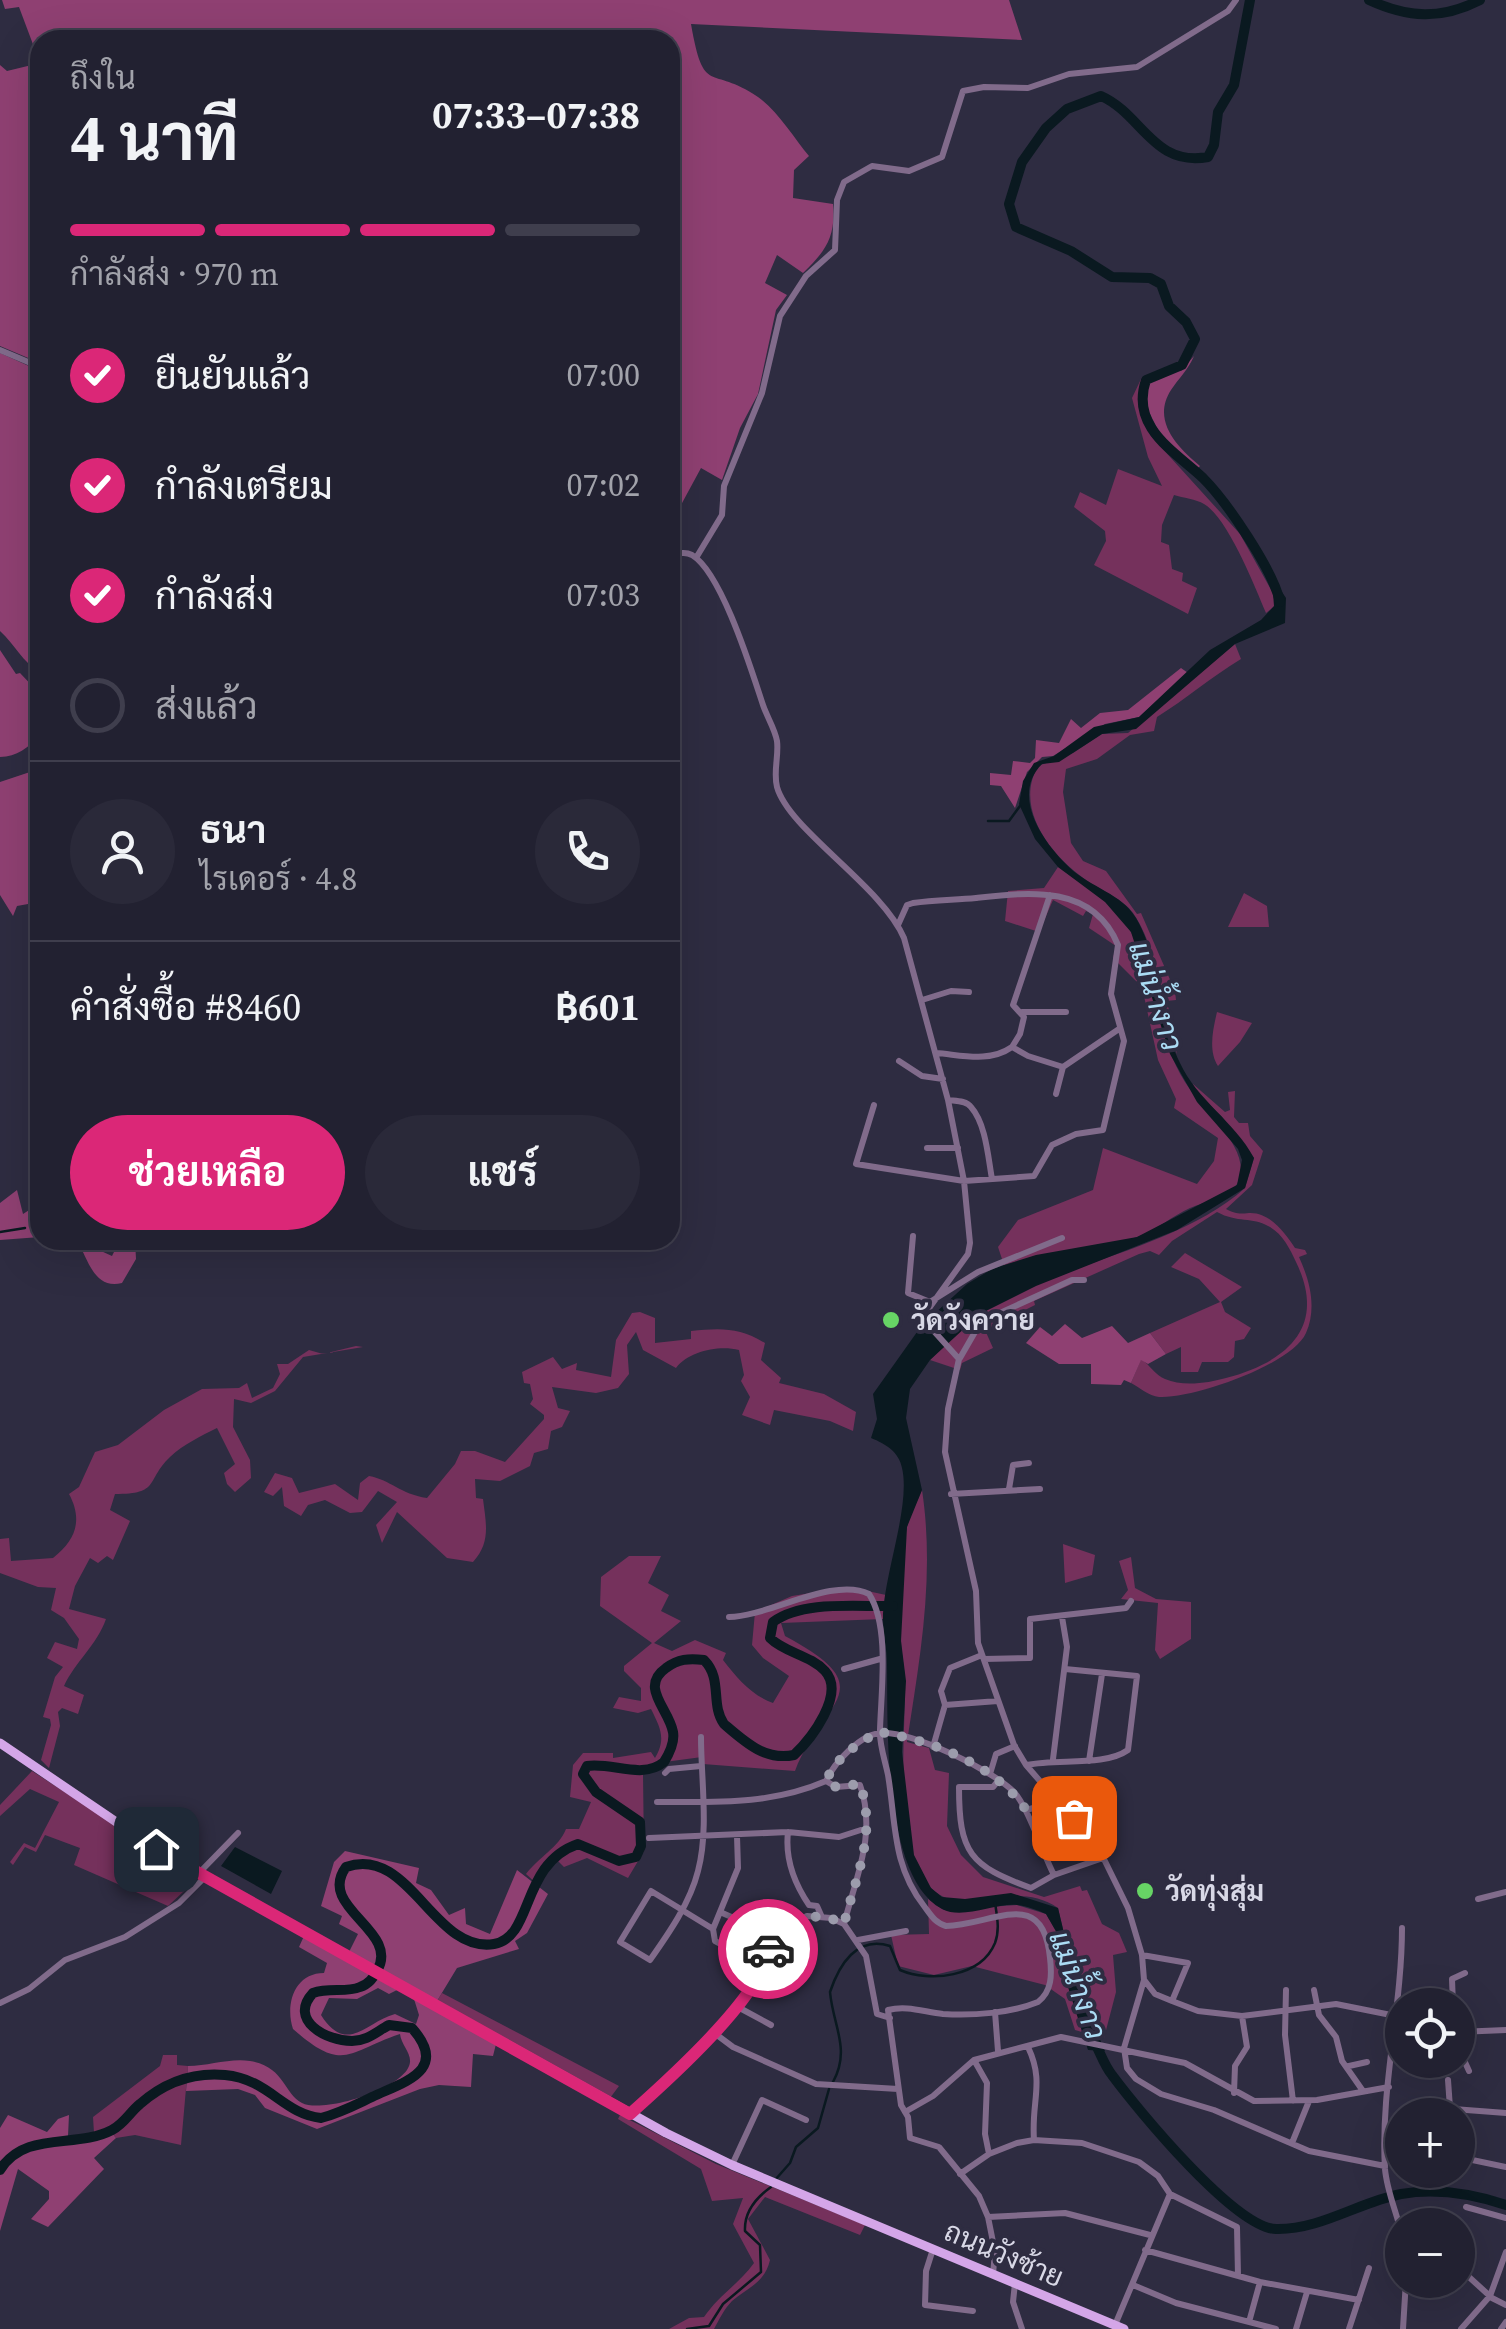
<!DOCTYPE html>
<html lang="th">
<meta charset="utf-8">
<style>
body{margin:0;font-family:"Source Serif 4",Sarabun,serif;background:#2a2939;color:#f1f3f6;height:100vh;display:flex;flex-direction:column;font-size:38px;white-space:nowrap}
*{box-sizing:border-box;margin:0}
p{font-size:32px;color:#a2a3ab}
.icon{flex:none;width:55px;height:55px;fill:none;stroke:currentColor;stroke-width:2;stroke-linecap:round;stroke-linejoin:round}
.map{position:relative;flex:1;overflow:hidden}
.drawer{position:absolute;left:30px;top:30px;width:650px;height:1220px;display:flex;flex-direction:column;background:#222131;border-radius:30px;box-shadow:0 10px 40px #0002,0 0 0 2px #3f3e4d}
.drawer>*{flex:none}
.buttons{position:absolute;left:1385px;top:1988px;display:grid;gap:20px}
.buttons a{display:grid;place-items:center;width:90px;height:90px;border-radius:50%;background:#222131;box-shadow:0 10px 40px #0002,0 0 0 2px #3f3e4d;font-size:50px}
.pin{position:absolute;display:grid;place-items:center;width:85px;height:85px;color:#fff;margin:-42px;border-radius:20px;box-shadow:0 5px 15px #0006}
.courier{position:absolute;display:grid;place-items:center;width:100px;height:100px;margin:-50px;border:8px solid #db2777;border-radius:50%;background:#fff;color:#222;box-shadow:0 2px 12px #0007}
.head em{font-style:normal;font-weight:700}
.head div{display:flex;flex-direction:column-reverse}
.head{display:flex;align-items:center;justify-content:space-between;height:170px;padding:0 40px}
h1{font-size:65px;font-weight:700;line-height:75px}
.bar{display:grid;grid-template-columns:repeat(4,1fr);gap:15px 10px;align-content:center;height:120px;padding:0 40px}
.bar i{height:12px;border-radius:8px;background:#3f3e4d}
.bar .active{background:#db2777}
.bar p{grid-column:span 4}
.line{display:flex;align-items:center;gap:25px;padding:0 40px;border-top:2px solid #3f3e4d}
.line div{flex:1}
.round{display:grid;place-items:center;flex:none;width:105px;height:105px;border-radius:52px;background:#2a2939}
ol{padding:0 40px;list-style:none}
li{display:flex;align-items:center;gap:30px;height:110px}
li p{margin-inline-start:auto}
li .icon{padding:10px;border-radius:50%;background:#db2777;color:#fff;stroke-width:4}
li:last-child{color:#a2a3ab}
li i{width:55px;height:55px;border:5px solid #3f3e4d;border-radius:50%}
.button{display:flex;gap:20px;margin-top:auto;padding:20px 40px}
.button a{flex:1;height:115px;border-radius:60px;background:#db2777;color:#fff;font-size:40px;font-weight:700;line-height:115px;text-align:center}
.button a+a{background:#2a2939;color:#f1f3f6}
.map>svg:first-child{display:block}
</style>
<div class="map">
<svg width="1506" height="2329" viewBox="0 0 1506 2329">
<rect width="100%" height="100%" fill="#2e2c41"/>
<path fill="#75315c" d="M1142,377l-4,20 13,39 89,98 35,63v9l-9,7c-11,-26 -38,-95 -62,-109 -8,-5 -21,-6 -30,-9l-12,30 -1,17 8,3 3,24 11,4 -1,8 15,7 -9,26 -94,-49 12,-24 -1,-10 -31,-24 6,-15 26,13 12,-36 44,17 -14,-29 -16,-59z
M1235,644l6,15c-30,18 -55,40 -84,58l-3,14 -24,4 -33,24 -31,10 -3,23 8,51 12,18 23,10 31,43 4,-1 34,78 1,9 -10,1 10,29 1,24c-10,-39 -21,-109 -44,-141 -10,-14 -29,-21 -44,-31 -36,-24 -76,-72 -51,-116l35,-13 29,-19 26,-1z
M1058,867c26,19 58,37 73,65 26,48 25,104 54,150 17,27 71,70 52,102 -8,13 -33,18 -47,24 -18,8 -33,22 -53,29 -43,15 -90,14 -133,28l-6,-18 20,-27 75,-30 10,-42 94,36 17,-23 4,-23 -44,-30 2,-9 -18,-39 -16,-73 -29,-29 3,-12 -27,-18 4,-14 -7,-3 -3,5 -30,-16 -14,32 -34,-11 3,-30 36,-3z
M1244,893l23,13 2,21h-41z
M1217,1012l35,11 -12,19 -22,24c-10,-15 -5,-37 -1,-54z
M1193,1084l32,28 5,-2 -2,-18 7,-1 -1,26 5,6h9l2,13 13,15 -11,34 -26,24c10,5 13,5 23,4 21,-1 36,20 46,35l10,2 2,4 -8,3c11,24 18,51 7,76 -14,32 -114,66 -147,64 -10,-1 -20,-10 -28,-14l10,-24c9,6 14,16 24,20 18,8 43,4 61,-1 60,-16 102,-50 70,-116 -6,-13 -14,-29 -28,-36 -15,-9 -31,-3 -51,-14l-45,29 -13,14 -9,-4 -11,3 -105,47 1,4 -50,25 8,18 -31,15 -2,7 -30,-10c22,-22 44,-44 71,-59 73,-40 182,-57 244,-113l9,-30 -32,-41 -28,-28z
M1185,1253l57,34 -21,15 4,10 26,16 -7,11 -9,2 -1,16 -6,5h-26l-4,10h-17v-25l-15,7 -16,-21 70,-31 -21,-23 -28,-12z
M640,1312l15,6v25l36,-4v-8c29,-3 48,-4 74,12l-4,17 20,18 -2,5 45,11 32,18 -3,19 -23,-10 -56,-11 -4,15 -28,-10 8,-18 -9,-16 3,-6 -5,-25c-20,-5 -50,1 -63,18l-33,-18 -7,-18 -9,13 2,29 -11,14 -22,5 -44,-6 6,21 12,3 -8,16 -11,4 -3,18 -14,4 -4,13 -30,15 -25,-2 1,19 7,1c3,25 8,43 -10,63l-26,-4 -50,-46 -15,31 -6,-18 21,-23 -19,-11 -16,21 -12,1 -25,-13 -17,5 -7,11 -17,-10 -2,-19 -9,9 -9,-4 11,-19 17,5 7,15 36,-9 23,16 2,-17 9,-7c22,4 31,18 58,22l28,-34 6,-13h14l30,11 39,-43v-4l-14,-11 3,-5 -3,-15 -6,-1 -2,-11 31,-15 9,12 15,-6 -1,7 35,7 5,-37 16,-27z
M356,1346l7,1 -60,10 -28,34 -24,12 -17,-4 -1,28 17,33 1,18 -16,14 -8,-8 -3,-11 11,-9 -18,-36c-16,8 -33,16 -47,29 -25,24 -9,37 -55,37l-5,16 20,11 -17,39 -6,-4 -9,7 -8,-5 -15,28 -6,23 37,10c-9,26 -31,43 -42,67l20,9 -6,19 -16,-6 -4,4 2,14 -11,42 -8,-8 10,-35 -1,-6 -7,-2 12,-40 8,-10 -16,-9 8,-16 22,7 2,-10 -15,-21 -13,-8 5,-22 -18,-1 -38,-14v-34l9,-1 2,23 42,-3c23,-18 30,-38 16,-64l10,-7 16,-35 23,-7 46,-35 38,-21 37,-1 8,-5 5,15 21,-10 7,-14 -3,-10h11l21,-14 14,4z
M922,1490c13,86 -2,167 -15,252l22,6 6,22 14,3 -2,53 14,29 22,22 61,20 36,-11 2,5 5,-1 15,34 17,9 8,19 -14,3 3,37 -12,46 -5,-2 -23,-52 -18,-76c-39,-28 -91,4 -118,-13 -50,-30 -34,-161 -35,-211 0,-15 -4,-30 -4,-45 -2,-35 0,-73 5,-107 2,-14 11,-29 16,-42z
M1063,1544l32,11 -3,20 -27,8z
M629,1556h32l-13,27 21,12 -8,16 20,10 -27,22 18,8 23,-11 31,13 -3,7c14,18 28,35 50,43l16,-27 -26,-18 -11,-13 3,-33 37,-16 57,-9 37,8 -3,24 -102,4 4,13c101,54 37,64 10,135l-92,-7 -1,-7 -45,6 -14,11 1,77 -16,27 -41,-20 -23,9 -7,-7 -20,24 -11,-10c12,-16 33,-27 40,-45h13l12,-27 -21,-5 3,-32 10,-12h30v5l38,-6 4,6c11,-19 6,-29 -4,-49l-13,4 -25,-5 6,-11 22,4v-13l-17,-17v-5l28,-23 -52,-37 1,-29z
M1131,1557l4,31 21,11 35,3v37l-31,20 -5,-9 3,-47 -37,-4 7,-9 -9,-29z
M32,1771l166,107 -30,28 -94,-41 6,-17 -35,-13 -9,17 -11,-5 -12,18 -3,-3 14,-19 11,5 24,-46 -29,-13 -30,27v-11z
M928,1899l16,11 73,-5 29,9 11,19 25,99 -7,-2 -10,-31 -20,-14 -73,-19 -38,9 -36,-9 -7,-31 38,-1z
M442,1993l177,93 -9,12 -173,-97z
M163,2055h14v10l11,1 -7,79 -46,-10 -19,3 -9,-11 -13,6 -1,-16 67,-51z
M620,2115l96,49 149,61 -5,10 -95,-38 -17,22 22,41c-5,22 -21,27 -38,41 -8,8 -13,19 -18,28h-45l20,-11 15,-1c15,-22 35,-33 50,-54l-21,-39 10,-26 -31,3 -11,-32 -83,-50z"/>
<path fill="#8f4072" d="M2,0h1007l13,40 -331,-16c13,74 19,40 67,73 19,13 36,41 51,59l-15,14 -1,28 40,6c3,32 -7,47 -30,69l-26,-18 -12,28 22,12 -11,15 -18,84 -18,34 -18,52 -21,-12 -26,48 2,18 -7,17v-511h-630v323l-40,-17v-281l7,6 33,-8 -21,-56 -14,2z
M0,353l40,18v302c-18,-12 -25,-28 -40,-42z
M1194,356c-6,14 -15,22 -23,34 -20,31 7,58 29,76l-3,3 -37,-35 -17,-34c4,-21 18,-30 38,-29z
M0,650l16,24 4,-1 20,21v42c-12,11 -23,21 -40,21z
M1181,668l7,5 -49,44 -34,7 -52,32 -11,1 -15,15 -12,36 -14,-22 -11,-1v-12l21,2 2,-14 17,2 5,-5 1,-18 23,3 12,-24 10,9 19,-15 28,-3z
M40,764v164l-3,-17 -9,-7 -11,2 -4,10 -13,-21v-113l33,-11z
M17,1190l6,24 17,-11v34l-40,3v-37z
M77,1240h17l7,11 11,5 8,-16h15l1,19 -14,24c-28,7 -34,-24 -45,-43z
M1065,1324l17,14 30,-12 16,17 22,-10 16,21 -18,10 -7,-4 -10,23 -7,-3 -3,5 -30,-1v-20h-32l-33,-21 14,-16 12,9z
M345,1851l74,17 -3,15 15,7 18,25 16,-7 1,16 24,10 27,-64 31,24 -21,39 -12,8 4,8 -62,19 -20,33 -88,-49 9,-18 -19,-10 3,-8 -21,-10 13,-44z
M304,1936l93,54 -8,4 -11,-6 -21,11 -28,-1 -8,17c26,41 46,6 74,-1l21,10 3,-9 -5,-16 82,45 -3,12 -20,-2 -2,33 -32,-2 -19,4 -103,40 -52,-21 -10,-13 -17,-6 -52,2 2,-25c21,0 41,-8 62,-5 35,6 33,32 52,42 21,11 106,-15 108,-41 1,-9 -9,-18 -10,-28 -52,17 -56,40 -107,-5 -8,-24 1,-56 31,-56l3,-10 -28,-16z
M8,2115l39,17 11,-13 11,-4 -1,21 26,-3 13,-6 9,11 -22,20 10,11 -56,58 -17,-8 18,-20v-8l-31,-22 -18,62v-103z"/>
<path fill="#0a1920" d="M1280,589l6,9 -1,25 -50,21 -99,85 -34,5 -43,28 -17,2c-32,32 2,80 28,104 20,19 52,26 66,50 26,45 22,100 44,145 17,37 55,59 74,95l-9,30 -68,42 -141,56 -56,28 -50,46 -20,29 -4,29 16,72 -15,37 -6,114 5,40 -4,71 12,103 17,33 11,9 23,2 46,-6 47,15 18,76 29,67 -17,-1 -20,-63 -11,-54 -11,-19c-9,-4 -19,-8 -29,-9 -23,-2 -54,15 -75,4 -60,-32 -54,-187 -55,-245 0,-15 -4,-30 -4,-45 0,-42 28,-113 19,-151 -3,-16 -16,-24 -31,-30l6,-19 -4,-25 49,-69 45,-41 25,-15 44,-14 101,-18 100,-52 5,-25 -4,-11 -41,-47 -27,-48 -39,-122 -26,-30 -47,-35 -23,-28 -16,-35 4,-23 11,-18 20,-7 40,-29 45,-10 71,-67 51,-30 13,-14 -1,-13z
M235,1847l47,24 -11,23 -50,-28z"/>
<g fill="none" stroke-linecap="round" stroke-linejoin="round">
<path stroke="#0a1920" stroke-width="2.5" d="M988,821h21l11,-15
M0,1232l25,-4
M833,2082c18,-33 0,-56 -3,-90 9,-27 27,-57 60,-46l10,24c30,13 81,7 95,-27 5,-13 2,-27 0,-40
M775,2180l15,-17 6,-16 22,-19 11,-39
M687,2329l22,-3 14,-22 38,-32 -1,-27 -15,-14c-1,-19 12,-34 26,-44"/>
<path stroke="#0a1920" stroke-width="10" d="M1250,0l-16,85 -16,27 -4,33 -6,12c-55,10 -66,-43 -107,-61l-34,13 -21,19 -24,34 -13,42 7,23 55,24 41,26 38,1 11,6 8,22 17,16 9,17 -13,26 -36,15c-16,47 28,71 57,98 24,24 70,92 77,124
M1369,0c39,18 72,20 111,0
M1094,2041c6,11 10,24 18,34 26,35 123,153 164,154 44,1 83,-27 125,-35 35,-6 72,0 105,11
M0,2170c25,-40 76,-21 112,-40 12,-6 18,-18 28,-26 25,-22 52,-32 85,-29 44,4 58,39 96,43 19,-5 34,-13 51,-21 31,-15 78,-26 40,-69l-23,-3c-13,7 -22,16 -37,16 -26,0 -64,-21 -39,-48 16,-6 33,0 47,-6 9,-3 13,-9 17,-16 24,-41 -61,-63 -31,-104 63,-23 88,87 148,77 40,-7 26,-80 84,-100l41,17 17,-4 5,-11 -1,-24 -44,-30 -13,-18 4,-8c26,-4 55,14 77,-4 5,-8 11,-19 9,-30 -4,-23 -34,-45 -7,-64 12,-9 23,-10 38,-8 19,19 6,44 20,64 21,18 41,37 70,31 17,-16 52,-61 31,-84 -15,-16 -40,-18 -55,-33l3,-16c30,-22 84,-15 120,-16"/>
<path stroke="#816b8b" stroke-width="6" d="M0,350l40,17
M670,556c7,-2 14,-5 22,-1 30,18 60,117 71,150 4,12 12,24 14,36 2,15 -4,31 0,46 12,43 105,99 127,151l44,162 16,81 6,62 -2,11 -46,64 37,41 -11,50 -3,43 31,139 2,52 36,102 12,20 73,84 29,59 14,47 2,25 -20,68 3,20 9,11 25,15 53,16 95,41 76,15
M696,558l26,-43 2,-29 38,-93 18,-77 26,-40 29,-26 2,-50 7,-18 28,-16 37,5 33,-14 21,-66 21,-4 44,1 41,-14 68,-7 91,-56 8,-11
M1050,895l-37,110 11,12 -4,17 -8,13 16,9 35,11
M922,1000l29,-9 18,1
M1022,1012h44
M936,1053c26,2 53,10 76,-6
M899,1061l23,15 21,3
M1056,1094l7,-27 56,-38
M948,1100c7,1 18,0 23,7 15,17 17,50 21,72
M874,1105l-18,59 108,17 70,-5 18,-31 24,-11 27,-4 21,-89 -13,-47 7,-49c-25,-61 -89,-53 -142,-47 -21,2 -42,2 -63,5l-6,2 -9,20
M927,1148h31
M913,1236l-5,57 22,9 48,-30 84,-34
M960,1358l15,-26 14,-14 83,-38h12
M1009,1489l4,-24 16,-2
M951,1494l89,-5
M729,1617c39,0 104,-41 140,-23 21,32 12,98 11,136 -1,14 5,30 8,45 8,48 4,90 36,131 7,9 11,17 22,20 47,-1 97,-41 104,32 2,17 2,33 -12,44 -27,11 -65,14 -95,12 -19,-2 -36,-9 -55,-4l13,95 7,12 2,21 29,9 40,49 9,21 7,35 -2,22
M982,1655l-32,13 -9,23 4,14 53,-4
M984,1659l46,-1v-39l96,-11 5,-7
M844,1669l36,-10
M701,1737c0,42 8,93 -3,134 -8,32 -29,62 -48,89l-30,-18 31,-51 28,17 3,2 31,19
M933,1747l12,-42
M1053,1759l14,-112 -5,-30
M1089,1761l13,-87
M1027,1765c30,-7 77,2 101,-15l9,-74 -72,-7
M665,1773l4,-4 32,-3
M990,1774l6,-20 19,-8
M826,1781l10,6 24,-2c17,48 -4,92 -16,139
M998,1781l-5,6h-34c0,66 11,79 72,101l23,-13
M657,1802c58,0 114,3 169,-21 8,-18 35,-48 56,-48 32,-1 110,37 132,59 14,15 29,62 40,83l49,-17
M1026,1810l33,-9
M788,1832c-3,26 6,51 21,73l8,1 4,9
M737,1836l1,32 -25,61 2,12 49,26
M649,1838l139,-6 51,5 28,-9
M199,1873l39,-40
M1478,1899l28,-7
M720,1912l32,14 35,1 20,-11 24,2 13,6 22,32 11,58 13,4
M1402,1928c0,80 -22,161 -17,241 2,23 12,44 17,67
M858,1940l48,-9
M1142,1955l46,8 -16,38 26,10 44,5 94,-12 60,12
M1145,1981l10,13 17,7
M1286,1990l-1,45 8,66
M1314,1990l5,25 17,22 6,24 21,30
M0,2003l29,-14 36,-29 60,-23 54,-34 26,-26
M1453,2005l-1,-26 13,-6
M736,2006l35,19
M995,2012l3,39
M1468,2031l-4,29 5,11
M713,2032l20,15 83,37 82,5
M1458,2032l48,-2
M1028,2047c17,36 3,53 6,93
M974,2060l13,23 -2,51 4,20
M1349,2066l18,-4
M1448,2080l2,28
M1234,2093l1,-27 12,-19 -5,-31
M1414,2106l92,7
M905,2112l28,-16 41,-36 87,-23 124,26 69,38 63,-1 72,-13
M630,2113c40,-34 114,-100 135,-148 5,-11 4,-27 5,-39
M1292,2143l17,-42
M1387,2148l15,2
M1458,2157l48,10
M732,2165l30,-65 44,20
M960,2174l29,-20 28,-11 17,-3 48,3 57,19 19,14 12,18 67,33 1,49
M1466,2207l40,11
M988,2217l77,-4 85,22
M933,2249l-7,22 -1,34 48,6
M1145,2250l115,32 99,18
M1458,2267l34,31 14,7
M1015,2283l-2,19 9,27
M1133,2285l43,18 100,26
M1249,2322l11,-40
M1115,2325l55,-131
M1296,2329l11,-37
M1349,2329l20,-61
M1403,2329l3,-49
M1461,2329l29,-33 16,-44
M1501,2329l5,-7"/>
<path stroke="#d4a6e8" stroke-width="9" d="M0,1743l156,106 510,284 66,32 392,164"/>
</g>
<g fill="none" stroke-linecap="round" stroke-linejoin="round">
<path stroke="#9c9cac" stroke-width="10" stroke-dasharray="0 18" d="M768,1949l2,-23h22l14,-10 24,2 14,6c12,-48 33,-90 16,-140l-24,3 -10,-6c10,-23 31,-38 53,-49 52,8 117,33 147,78l33,-9 15,17"/>
<path stroke="#db2777" stroke-width="12" d="M156,1849l474,265c35,-31 135,-120 138,-165"/>
</g>
<g fill="#67d465" stroke="#2e2c41" stroke-width="4">
<circle cx="891" cy="1320" r="10"/>
<circle cx="1145" cy="1891" r="10"/>
</g>
<g text-anchor="middle" dominant-baseline="central" stroke-width="8" stroke-linejoin="round" paint-order="stroke">
<g font-size="28" font-weight="bold" fill="#d8d8e6" stroke="#2e2c41" text-anchor="start">
<text x="911" y="1320">วัดวังควาย</text>
<text x="1165" y="1891">วัดทุ่งสุ่ม</text>
</g>
<g font-size="28" fill="#d8d8e6" stroke="#2e2c41">
<text transform="translate(1004 2254) rotate(23)">ถนนวังซ้าย</text>
</g>
<g font-size="30" font-style="italic" fill="#abdcf4" stroke="#2e2c41">
<text transform="translate(1156 996) rotate(72)">แม่น้ำงาว</text>
<text transform="translate(1078 1985) rotate(70)">แม่น้ำงาว</text>
</g>
</g>
</svg>
<div class="buttons">
<a><svg class="icon" aria-label="locate" viewBox="0 0 24 24"><circle cx="12" cy="12" r="6"/><path d="M12 2v4M12 18v4M2 12h4M18 12h4"/></svg></a>
<a>+</a>
<a>−</a>
</div>
<div class="pin" style="left:1074px;top:1818px;background:#ea580c"><svg class="icon" aria-label="bag" viewBox="0 0 24 24"><path d="M5 8h14l-1 12H6zM9 8a3 3 0 0 1 6 0"/></svg></div>
<div class="pin" style="left:156px;top:1849px;background:#1f2937"><svg class="icon" aria-label="home" viewBox="0 0 24 24"><path d="M3 11l9-7 9 7M6 9v11h12V9"/></svg></div>
<div class="courier" style="left:768px;top:1949px"><svg class="icon" aria-label="car" viewBox="0 0 24 24"><path d="M5 17H2v-5l4-1 3-4h7l3 4 3 1v5h-3M9 17h6M6 11h13"/><circle cx="7" cy="17" r="2"/><circle cx="17" cy="17" r="2"/></svg></div>
<section class="drawer">
<div class="head"><div><h1>4 นาที</h1><p>ถึงใน</p></div><em>07:33–07:38</em></div>
<div class="bar"><i class="active"></i><i class="active"></i><i class="active"></i><i></i><p>กำลังส่ง · 970 m</p></div>
<ol>
<li><svg class="icon" aria-label="check" viewBox="0 0 24 24"><path d="M5 12l5 5 9-10"/></svg>ยืนยันแล้ว<p>07:00</p></li>
<li><svg class="icon" aria-label="check" viewBox="0 0 24 24"><path d="M5 12l5 5 9-10"/></svg>กำลังเตรียม<p>07:02</p></li>
<li><svg class="icon" aria-label="check" viewBox="0 0 24 24"><path d="M5 12l5 5 9-10"/></svg>กำลังส่ง<p>07:03</p></li>
<li><i></i>ส่งแล้ว</li>
</ol>
<div class="line" style="height:180px"><a class="round"><svg class="icon" aria-label="person" viewBox="0 0 24 24"><circle cx="12" cy="8" r="4"/><path d="M4 21q1-7 8-7t8 7"/></svg></a><div><b>ธนา</b><p>ไรเดอร์ · 4.8</p></div><a class="round"><svg class="icon" aria-label="phone" viewBox="0 0 24 24"><path d="M5 4h4l2 5-3 2q2 4 5 5l2-3 5 2v4C11 20 4 13 5 4z"/></svg></a></div>
<div class="line" style="height:130px"><div>คำสั่งซื้อ #8460</div><b>฿601</b></div>
<div class="button"><a>ช่วยเหลือ</a><a>แชร์</a></div>
</section>
</div>
